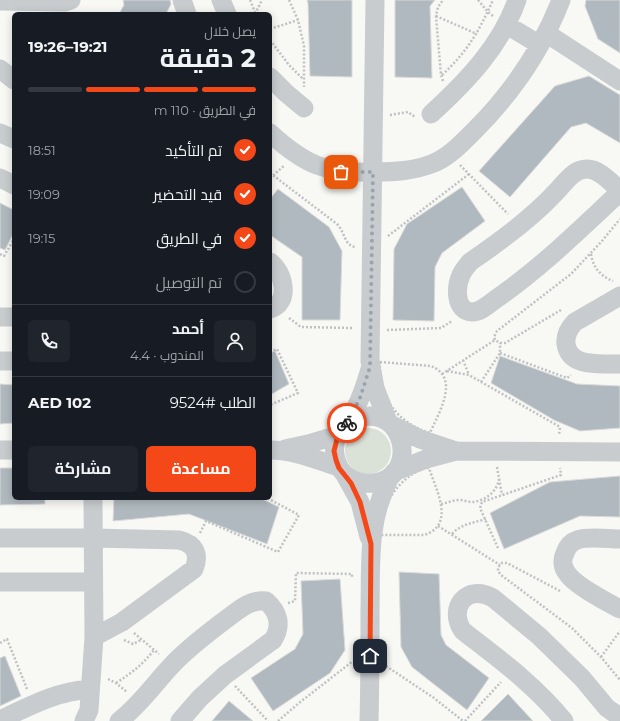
<!DOCTYPE html>
<html lang="ar">
<meta charset="utf-8">
<style>
body{margin:0;font-family:Montserrat,Cairo,sans-serif;background:#20242c;color:#f1f3f6;direction:rtl;height:100vh;display:flex;flex-direction:column;font-size:15px;white-space:nowrap}
*{box-sizing:border-box;margin:0}
p{font-size:13px;color:#9ea1a6}
.icon{flex:none;width:22px;height:22px;fill:none;stroke:currentColor;stroke-width:2;stroke-linecap:round;stroke-linejoin:round}
.map{position:relative;flex:1;overflow:hidden;direction:ltr}
.side{position:absolute;left:12px;top:12px;width:260px;height:488px;display:flex;flex-direction:column;background:#171b24;border-radius:6px;box-shadow:0 2px 10px #0003;direction:rtl}
.side>*{flex:none}
.pin{position:absolute;display:grid;place-items:center;width:34px;height:34px;color:#fff;margin:-17px;border-radius:8px;box-shadow:0 2px 6px #0006}
.courier{position:absolute;display:grid;place-items:center;width:40px;height:40px;margin:-20px;border:3px solid #f44819;border-radius:50%;background:#fff;color:#222;box-shadow:0 1px 5px #0007}
.head em{font-style:normal;font-weight:700}
.head div{display:flex;flex-direction:column-reverse}
.head{display:flex;align-items:center;justify-content:space-between;height:68px;padding:0 16px}
h1{font-size:26px;font-weight:700;line-height:30px}
.bar{display:grid;grid-template-columns:repeat(4,1fr);gap:6px 4px;align-content:center;height:48px;padding:0 16px}
.bar i{height:5px;border-radius:3px;background:#363941}
.bar .on{background:#f44819}
.bar p{grid-column:span 4}
.line{display:flex;align-items:center;gap:10px;padding:0 16px;border-top:1px solid #363941}
.line div{flex:1}
.round{display:grid;place-items:center;flex:none;width:42px;height:42px;border-radius:6px;background:#20242c}
ol{padding:0 16px;list-style:none}
li{display:flex;align-items:center;gap:12px;height:44px}
li p{margin-inline-start:auto}
li .icon{padding:4px;border-radius:50%;background:#f44819;color:#fff;stroke-width:4}
li:last-child{color:#9ea1a6}
li i{width:22px;height:22px;border:2px solid #363941;border-radius:50%}
.button{display:flex;gap:8px;margin-top:auto;padding:8px 16px}
.button a{flex:1;height:46px;border-radius:6px;background:#f44819;color:#fff;font-size:16px;font-weight:700;line-height:46px;text-align:center}
.button a+a{background:#20242c;color:#f1f3f6}
.map>svg:first-child{display:block}
</style>
<div class="map">
<svg width="620" height="721" viewBox="0 0 620 721">
<rect width="100%" height="100%" fill="#f8f8f5"/>
<path fill="#dae1d6" d="M345 451a23 23 0 1 1 46 0a23 23 0 1 1-46 0Z"/>
<path fill="#b0b9bf" stroke="#dadad7" d="M123,0h47l1,4 -5,10h-47l5,-9z
M307,0h45v77l-42,-1 -2,-73z
M395,0h40l-5,6 2,72 -37,-1z
M586,0h34v53l-22,-14 -13,-33z
M589,76l31,19v48l-34,-20 -15,4 -61,70 -31,-26 76,-85z
M462,187l23,34 -43,32 -7,14 -1,54 -41,-1 1,-71 13,-25z
M278,189l51,38 13,24 -2,69h-38v-63l-32,-22v-36z
M0,203l14,7v22l-9,18 -5,-2z
M275,351l14,33 -19,11v-42z
M500,356l77,28 43,2v42l-40,3 -26,-11 -63,-37z
M0,384l14,1v38l-14,1z
M0,468h14v30h31v6l-45,1z
M620,476v41l-40,-1 -76,33 -14,-36 60,-31z
M114,498h146l19,9 -12,37 -78,-30 -76,7z
M399,572l40,2 2,61 5,10 43,33 -22,32 -55,-43 -11,-20z
M340,579l5,71 -15,23 -57,38 -22,-33 44,-29 8,-15 -2,-53z
M5,656l16,40 -21,10v-48z
M508,694l25,27h-52z
M229,701l24,20h-41z"/>
<g fill="none" stroke-linecap="round" stroke-linejoin="round">
<path stroke="#bfc2c4" stroke-width="2.5" stroke-dasharray="2 2" stroke-linecap="butt" d="M250,0l5,12
M289,0l9,20 6,26v41
M478,0l10,12 5,4
M255,14l7,-14
M436,16l41,18
M270,29l28,-9
M270,40l19,25 14,14
M442,75c26,-24 37,-44 51,-75
M443,81l-2,-6 -5,-59 2,-9 5,-7
M390,115l18,-3 7,5
M460,165l48,49
M270,173l67,51c8,8 7,21 18,23
M270,178l15,-13
M388,236l81,-62
M0,254l4,2 10,-17
M591,254c2,13 9,22 22,27
M561,310l-56,33h-5l-5,-3 -1,-3 3,-6 74,-57 31,-33 18,-22
M289,318l12,9 51,1v-2
M387,330l54,-2 11,-7
M270,352l7,-3 21,44 -28,12
M500,353l67,25 4,-3
M463,360l6,15
M380,362l51,4c30,12 7,48 -1,67 -34,-11 -51,-35 -50,-71z
M447,371l22,4 91,52 -1,8
M442,374l53,-34
M481,382l19,-29v-10
M497,467l5,28
M423,468h6c7,22 27,57 -5,67h-43c0,-30 15,-54 42,-67z
M441,504c6,-1 12,-4 18,-4 5,0 9,2 13,2 13,-1 25,-10 27,-23
M438,526l62,39
M200,533l6,-12 72,31 21,-37 -32,-17
M452,534c9,-10 21,-11 34,-15
M498,548l-18,-40 2,-6 79,-27 -1,-7
M560,591l-53,-28h-5l-4,4v4l3,4 71,53 29,29 19,23
M288,603l7,-2 1,-28 56,1v3
M134,633l25,21
M124,640l9,4 8,-4
M0,643l7,-4 20,50
M601,657l19,-26
M386,666l48,32 29,23
M108,679l8,4 11,9
M116,683c16,-10 27,-19 38,-33
M235,686l33,35
M278,721l21,-18 54,-42
M465,721l36,-39"/>
<path stroke="#c8cccf" stroke-width="19" d="M182,0l5,14
M221,0l6,14
M375,0l-5,361 5,27 13,34
M0,1l65,1 6,-2
M507,25l33,20
M546,33l74,48
M0,69l14,11
M270,77l16,16 18,15
M431,114c35,-32 70,-68 86,-114
M0,133l14,6
M270,133c35,32 56,41 104,39 21,0 40,-1 60,-9 16,-7 28,-20 40,-32 37,-37 68,-82 87,-131
M0,178l14,7
M620,190c-9,-7 -20,-21 -33,-21 -14,0 -22,14 -31,23 -25,27 -55,49 -86,70 -3,4 -7,8 -9,13 -5,11 -7,36 11,37 9,0 17,-8 24,-13 45,-31 84,-70 124,-107
M270,262c14,10 21,41 0,47
M620,296l-45,26c-6,6 -10,13 -9,22 4,25 36,19 54,20
M0,317h14
M0,361h14
M347,423c54,-30 75,48 32,59 -12,3 -22,1 -32,-6 -12,-9 -16,-28 -9,-42 4,-9 12,-16 17,-25 7,-13 11,-26 15,-40
M392,425l28,14 36,12
M285,449l23,-5 30,-9
M0,450h14
M270,450c24,0 47,10 69,17
M394,472l32,-13 30,-8 164,1
M345,475l15,27 9,35
M0,538h93l86,2c16,4 21,14 15,29l-72,53 -28,15
M620,539c-12,0 -32,-3 -43,1 -6,2 -10,7 -12,13 -3,6 -3,14 2,20 7,12 40,29 53,36
M0,582h93
M0,720c32,-15 55,-28 90,-31
M84,721l5,-11 5,-73 -1,-139
M119,721c20,-15 35,-37 53,-56 16,-17 35,-31 53,-45 13,-9 24,-21 41,-19 13,11 16,25 7,39l-48,35 -25,23 -20,23
M369,721c1,-37 1,-73 1,-110 1,-48 -3,-90 20,-134
M564,721c-29,-36 -65,-62 -101,-90 -16,-23 4,-48 30,-33l46,38 43,42 25,30 13,9"/>
</g>
<g fill="none" stroke-linecap="round" stroke-linejoin="round">
<path stroke="#98a5af" stroke-width="4" stroke-dasharray="0 7.2" d="M341,172h32l-3,195 -10,31 -13,25"/>
<path stroke="#f44819" stroke-width="5" d="M347,423l-9,12 -4,16 2,9 3,8 12,15 9,19 11,42 -1,112"/>
</g>
</svg>
<div class="pin" style="left:341px;top:172px;background:#ea580c"><svg class="icon" aria-label="bag" viewBox="0 0 24 24"><path d="M5 8h14l-1 12H6zM9 8a3 3 0 0 1 6 0"/></svg></div>
<div class="pin" style="left:370px;top:656px;background:#1f2937"><svg class="icon" aria-label="home" viewBox="0 0 24 24"><path d="M3 11l9-7 9 7M6 9v11h12V9"/></svg></div>
<div class="courier" style="left:347px;top:423px"><svg class="icon" aria-label="bike" viewBox="0 0 24 24"><circle cx="6" cy="16" r="4"/><circle cx="18" cy="16" r="4"/><path d="M6 16l4-8h5l3 8M10 8l3 8H6M13 5h3"/></svg></div>
<section class="side">
<div class="head"><div><h1>2 دقيقة</h1><p>يصل خلال</p></div><em>19:21–19:26</em></div>
<div class="bar"><i class="on"></i><i class="on"></i><i class="on"></i><i></i><p>في الطريق · 110 m</p></div>
<ol>
<li><svg class="icon" aria-label="check" viewBox="0 0 24 24"><path d="M5 12l5 5 9-10"/></svg>تم التأكيد<p>18:51</p></li>
<li><svg class="icon" aria-label="check" viewBox="0 0 24 24"><path d="M5 12l5 5 9-10"/></svg>قيد التحضير<p>19:09</p></li>
<li><svg class="icon" aria-label="check" viewBox="0 0 24 24"><path d="M5 12l5 5 9-10"/></svg>في الطريق<p>19:15</p></li>
<li><i></i>تم التوصيل</li>
</ol>
<div class="line" style="height:72px"><a class="round"><svg class="icon" aria-label="person" viewBox="0 0 24 24"><circle cx="12" cy="8" r="4"/><path d="M4 21q1-7 8-7t8 7"/></svg></a><div><b>أحمد</b><p>المندوب · 4.4</p></div><a class="round"><svg class="icon" aria-label="phone" viewBox="0 0 24 24"><path d="M5 4h4l2 5-3 2q2 4 5 5l2-3 5 2v4C11 20 4 13 5 4z"/></svg></a></div>
<div class="line" style="height:52px"><div>الطلب #9524</div><b>AED 102</b></div>
<div class="button"><a>مساعدة</a><a>مشاركة</a></div>
</section>
</div>
